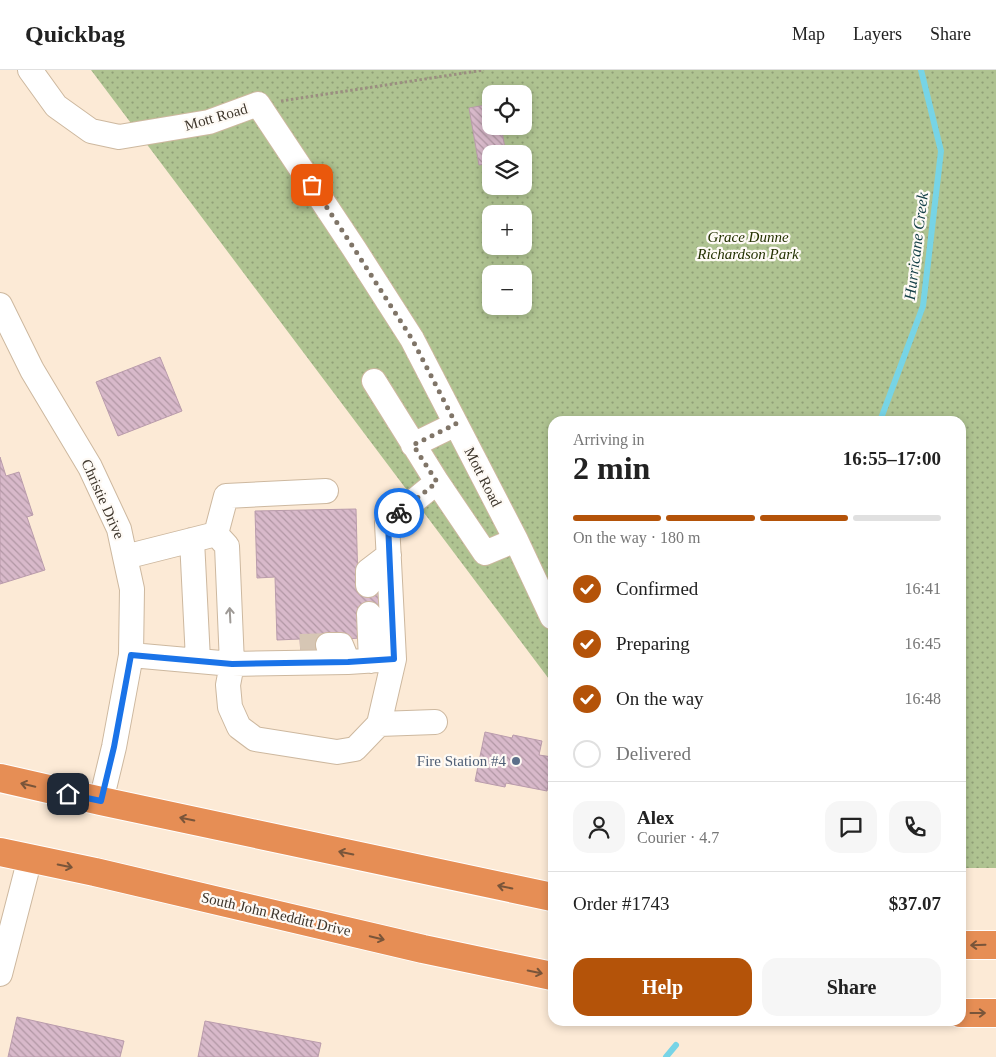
<!DOCTYPE html>
<meta charset="utf-8">
<style>
body{margin:0;font-family:"Times New Roman",serif;background:#f6f6f6;color:#222;height:100vh;display:flex;flex-direction:column;font-size:19px;white-space:nowrap}
*{box-sizing:border-box;margin:0}
p{font-size:16px;color:#767676}
.icon{flex:none;width:28px;height:28px;fill:none;stroke:currentColor;stroke-width:2;stroke-linecap:round;stroke-linejoin:round}
.map{position:relative;flex:1;overflow:hidden}
.panel{position:absolute;left:548px;top:346px;width:418px;height:610px;display:flex;flex-direction:column;background:#fff;border-radius:15px;box-shadow:0 2px 8px #0003}
.panel>*{flex:none}
.tools{position:absolute;left:482px;top:15px;display:grid;gap:10px}
.tools a{display:grid;place-items:center;width:50px;height:50px;border-radius:10px;background:#fff;box-shadow:0 2px 8px #0003;font-size:25px}
.pin{position:absolute;display:grid;place-items:center;width:42px;height:42px;color:#fff;margin:-21px;border-radius:10px;box-shadow:0 2px 8px #0006}
.courier{position:absolute;display:grid;place-items:center;width:50px;height:50px;margin:-25px;border:4px solid #1a73e8;border-radius:50%;background:#fff;color:#222;box-shadow:0 1px 6px #0007}
.head em{font-style:normal;font-weight:700}
.head div{display:flex;flex-direction:column-reverse}
.head{display:flex;align-items:center;justify-content:space-between;height:85px;padding:0 25px}
h1{font-size:32px;font-weight:700;line-height:38px}
.bar{display:grid;grid-template-columns:repeat(4,1fr);gap:8px 5px;align-content:center;height:60px;padding:0 25px}
.bar i{height:6px;border-radius:4px;background:#e0e0e0}
.bar .selected{background:#b45309}
.bar p{grid-column:span 4}
.line{display:flex;align-items:center;gap:12px;padding:0 25px;border-top:1px solid #e0e0e0}
.line div{flex:1}
.round{display:grid;place-items:center;flex:none;width:52px;height:52px;border-radius:15px;background:#f6f6f6}
ol{padding:0 25px;list-style:none}
li{display:flex;align-items:center;gap:15px;height:55px}
li p{margin-inline-start:auto}
li .icon{padding:5px;border-radius:50%;background:#b45309;color:#fff;stroke-width:4}
li:last-child{color:#767676}
li i{width:28px;height:28px;border:2px solid #e0e0e0;border-radius:50%}
.cta{display:flex;gap:10px;margin-top:auto;padding:10px 25px}
.cta a{flex:1;height:58px;border-radius:15px;background:#b45309;color:#fff;font-size:20px;font-weight:700;line-height:58px;text-align:center}
.cta a+a{background:#f6f6f6;color:#222}
header{display:flex;align-items:center;gap:30px;box-sizing:border-box;height:70px;padding:0 25px;background:#fff;border-bottom:1px solid #e0e0e0}
header strong{font-size:24px}
nav{display:flex;gap:28px;margin-inline-start:auto;font-size:18px}
.map>svg:first-child{display:block}
</style>
<header>
<strong>Quickbag</strong>
<nav><a>Map</a><a>Layers</a><a>Share</a></nav>
</header>
<div class="map">
<svg width="996" height="987" viewBox="0 0 996 987">
<defs>
<pattern id="park-dots" width="8" height="8" patternUnits="userSpaceOnUse" patternTransform="scale(1.25)"><rect width="8" height="8" fill="#afc391"/><path d="M2 2h.1M6 6h.1" fill="none" stroke="#909f77" stroke-width="1.8" stroke-linecap="round"/></pattern>
<pattern id="building-back-hatch" width="6" height="6" patternUnits="userSpaceOnUse" patternTransform="scale(1.25)"><rect width="6" height="6" fill="#d8b9ca"/><path d="M-1 5l2 2M0 0l6 6M5-1l2 2" fill="none" stroke="#b197a4"/></pattern>
</defs>
<rect width="100%" height="100%" fill="#fcead6"/>
<path fill="url(#park-dots)" fill-rule="evenodd" d="M91,0h905v798h-36v-447h-408v262zM491,24h33v32h-33zM491,84h33v32h-33zM491,144h33v32h-33zM491,204h33v32h-33z"/>
<g fill="none" stroke-linecap="round" stroke-linejoin="round">
<path stroke="#77d4e6" stroke-width="6" d="M880,351l43,-115 18,-155 -20,-81
M666,987l10,-12"/>
</g>
<path fill="url(#building-back-hatch)" stroke="#ba9cac" d="M491,34v22h10l5,28h-15v9l-12,2 -10,-57z
M160,287l22,54 -64,25 -22,-54z
M0,387l6,19 13,-4 14,43 -6,2 18,53 -45,14z
M356,439l2,76 25,-1 1,30 -24,24 -32,2 1,15 -28,1 -1,-17 -23,1 -2,-63 -18,1 -2,-67z
M485,662l27,6 1,-3 29,6 -3,14 13,2v7l-5,27 -41,-8 -1,4 -30,-6z
M17,947l107,24 -4,16h-112z
M205,951l116,22 -3,14h-120z"/>
<g fill="none" stroke-linecap="round" stroke-linejoin="round">
<path stroke="#d6c6b4" stroke-width="24" stroke-dasharray="24 12" stroke-linecap="butt" d="M300,576l28,-1"/>
<g stroke="#cdb89f" stroke-width="26">
<path id="minor" d="M30,0l26,36 35,25 28,6 90,-15 49,-18 97,146 57,89 104,201 36,77
M0,235l32,65 58,97 29,62 6,28 7,32 -1,66 -17,92 -13,54
M374,311l63,101 48,71 31,-13
M413,375l43,-21
M216,464l11,12 5,118 -4,21 2,22 9,20 16,12 82,13 18,-3 24,-25 15,-65
M192,470l6,120
M125,487l91,-23 10,-38 100,-5
M368,515v-14l21,-16
M369,544l2,47
M328,575h13l7,17
M131,585l101,9 116,-2 46,-3 -7,-136 50,-41
M379,654l56,-2
M0,904l30,-116"/>
</g>
<g stroke="#fff" stroke-width="30">
<path id="highway" d="M0,708l101,23 451,96
M0,782l95,20 328,77 129,27
M960,875h36
M960,943h36"/>
</g>
<path stroke="#9b8e80" stroke-width="3" stroke-dasharray="2.5 2.5" stroke-linecap="butt" d="M281,31l203,-31"/>
<use href="#minor" stroke="#fff" stroke-width="24"/>
<use href="#highway" stroke="#e68e55" stroke-width="28"/>
</g>
<defs><path id="oneway-shaft" d="M-6 0H5M1.5-3L5.5 0L1.5 3" fill="none" stroke-width="1.6" stroke-linecap="round" stroke-linejoin="round" transform="scale(1.25)"/></defs>
<use stroke="#9e9a96" href="#oneway-shaft" transform="translate(230 545) rotate(-93)"/>
<g stroke="#79553a">
<use href="#oneway-shaft" transform="translate(28 715) rotate(-167)"/>
<use href="#oneway-shaft" transform="translate(187 749) rotate(-168)"/>
<use href="#oneway-shaft" transform="translate(346 783) rotate(-168)"/>
<use href="#oneway-shaft" transform="translate(65 796) rotate(12)"/>
<use href="#oneway-shaft" transform="translate(505 817) rotate(-168)"/>
<use href="#oneway-shaft" transform="translate(377 868) rotate(13)"/>
<use href="#oneway-shaft" transform="translate(978 875) rotate(178)"/>
<use href="#oneway-shaft" transform="translate(535 902) rotate(12)"/>
<use href="#oneway-shaft" transform="translate(978 943)"/>
</g>
<g fill="none" stroke-linecap="round" stroke-linejoin="round">
<path stroke="#807568" stroke-width="5" stroke-dasharray="0 9" d="M312,115l43,65 57,89 44,85 -43,21 24,37 -38,31"/>
<path stroke="#1a73e8" stroke-width="6" d="M68,724l33,7 13,-54 17,-92 101,9 116,-2 46,-3 -6,-136 11,-10"/>
</g>
<circle fill="#5c6f8a" stroke="#fefaf5" stroke-width="2" cx="516" cy="691" r="5"/>
<g text-anchor="middle" dominant-baseline="central" stroke-width="4.5" stroke-linejoin="round" paint-order="stroke">
<g font-size="15" fill="#3e362c" stroke="#fefaf5">
<text transform="translate(216 47) rotate(-16)">Mott Road</text>
<text transform="translate(483 407) rotate(63)">Mott Road</text>
<text transform="translate(103 429) rotate(66)">Christie Drive</text>
<text transform="translate(276 844) rotate(13)">South John Redditt Drive</text>
</g>
<g font-size="15" font-style="italic" fill="#233100" stroke="#fefaf5">
<text x="748" y="167">Grace Dunne<tspan x="748" dy="17">Richardson Park</tspan></text>
</g>
<g font-size="15" fill="#4e5e75" stroke="#fefaf5" text-anchor="end">
<text x="506" y="691">Fire Station #4</text>
</g>
<g font-size="16" font-style="italic" fill="#154148" stroke="#fefaf5">
<text transform="translate(916 176) rotate(-83)">Hurricane Creek</text>
</g>
</g>
</svg>
<div class="tools">
<a><svg class="icon" aria-label="locate" viewBox="0 0 24 24"><circle cx="12" cy="12" r="6"/><path d="M12 2v4M12 18v4M2 12h4M18 12h4"/></svg></a>
<a><svg class="icon" aria-label="layers" viewBox="0 0 24 24"><path d="M12 4l9 5-9 5-9-5zM3 14l9 5 9-5"/></svg></a>
<a>+</a>
<a>−</a>
</div>
<div class="pin" style="left:312px;top:115px;background:#ea580c"><svg class="icon" aria-label="bag" viewBox="0 0 24 24"><path d="M5 8h14l-1 12H6zM9 8a3 3 0 0 1 6 0"/></svg></div>
<div class="pin" style="left:68px;top:724px;background:#1f2937"><svg class="icon" aria-label="home" viewBox="0 0 24 24"><path d="M3 11l9-7 9 7M6 9v11h12V9"/></svg></div>
<div class="courier" style="left:399px;top:443px"><svg class="icon" aria-label="bike" viewBox="0 0 24 24"><circle cx="6" cy="16" r="4"/><circle cx="18" cy="16" r="4"/><path d="M6 16l4-8h5l3 8M10 8l3 8H6M13 5h3"/></svg></div>
<section class="panel">
<div class="head"><div><h1>2 min</h1><p>Arriving in</p></div><em>16:55–17:00</em></div>
<div class="bar"><i class="selected"></i><i class="selected"></i><i class="selected"></i><i></i><p>On the way · 180 m</p></div>
<ol>
<li><svg class="icon" aria-label="check" viewBox="0 0 24 24"><path d="M5 12l5 5 9-10"/></svg>Confirmed<p>16:41</p></li>
<li><svg class="icon" aria-label="check" viewBox="0 0 24 24"><path d="M5 12l5 5 9-10"/></svg>Preparing<p>16:45</p></li>
<li><svg class="icon" aria-label="check" viewBox="0 0 24 24"><path d="M5 12l5 5 9-10"/></svg>On the way<p>16:48</p></li>
<li><i></i>Delivered</li>
</ol>
<div class="line" style="height:90px"><a class="round"><svg class="icon" aria-label="person" viewBox="0 0 24 24"><circle cx="12" cy="8" r="4"/><path d="M4 21q1-7 8-7t8 7"/></svg></a><div><b>Alex</b><p>Courier · 4.7</p></div><a class="round"><svg class="icon" aria-label="chat" viewBox="0 0 24 24"><path d="M4 5h16v11H9l-5 4z"/></svg></a><a class="round"><svg class="icon" aria-label="phone" viewBox="0 0 24 24"><path d="M5 4h4l2 5-3 2q2 4 5 5l2-3 5 2v4C11 20 4 13 5 4z"/></svg></a></div>
<div class="line" style="height:65px"><div>Order #1743</div><b>$37.07</b></div>
<div class="cta"><a>Help</a><a>Share</a></div>
</section>
</div>
